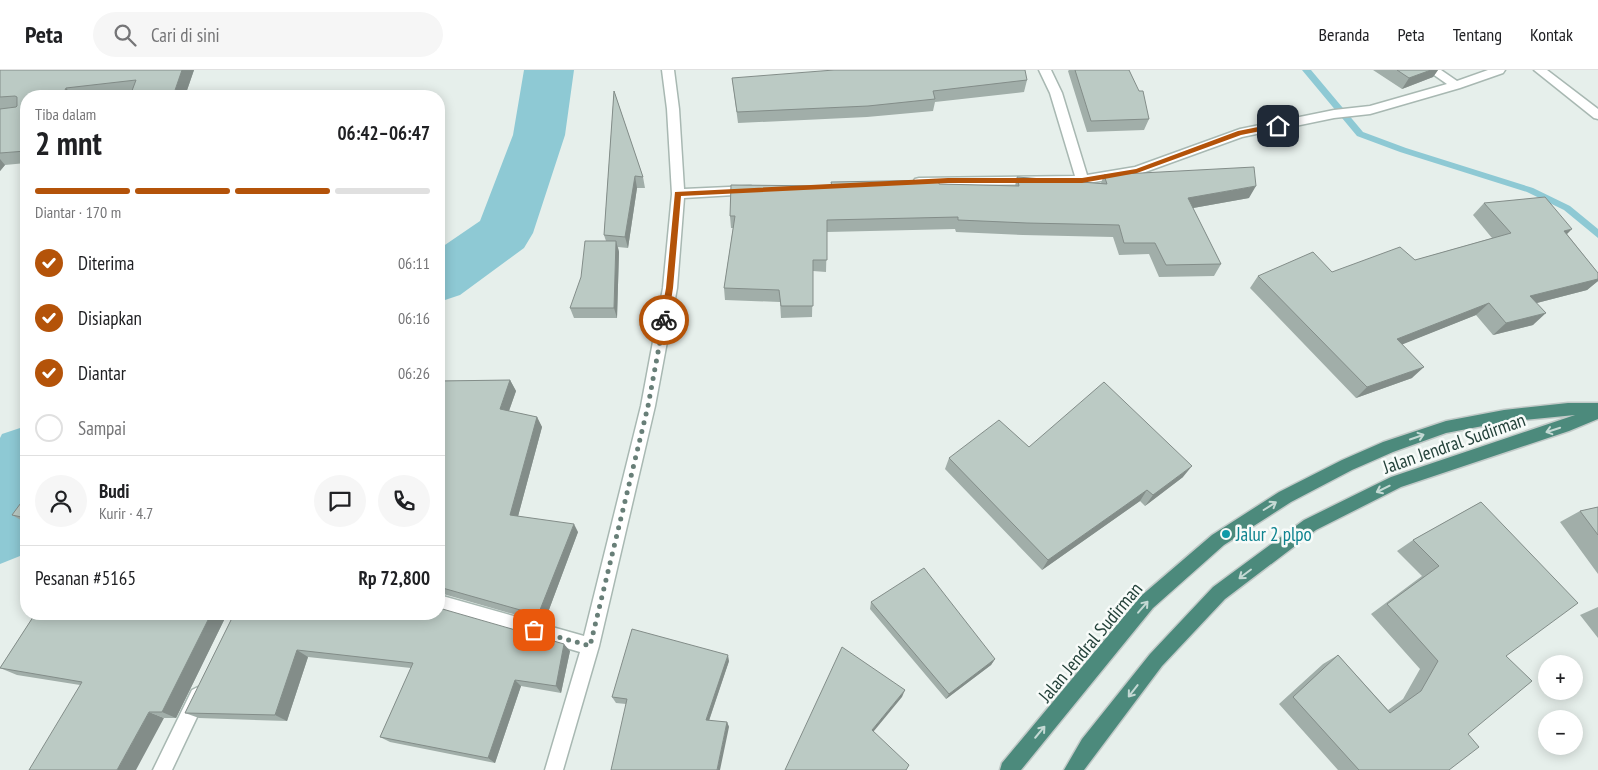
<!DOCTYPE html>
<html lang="id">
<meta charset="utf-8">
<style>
body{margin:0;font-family:"PT Sans Narrow",sans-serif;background:#f6f6f6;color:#202124;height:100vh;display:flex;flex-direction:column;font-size:19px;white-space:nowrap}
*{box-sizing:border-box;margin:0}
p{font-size:16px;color:#757577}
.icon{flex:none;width:28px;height:28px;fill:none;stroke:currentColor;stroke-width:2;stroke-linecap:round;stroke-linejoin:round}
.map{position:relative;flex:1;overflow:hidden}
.side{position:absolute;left:20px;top:20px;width:425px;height:530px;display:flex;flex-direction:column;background:#fff;border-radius:20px;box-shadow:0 2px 12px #0003}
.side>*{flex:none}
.buttons{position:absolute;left:1538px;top:585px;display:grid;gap:10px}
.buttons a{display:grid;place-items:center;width:45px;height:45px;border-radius:50%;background:#fff;box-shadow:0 2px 12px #0003;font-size:25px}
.pin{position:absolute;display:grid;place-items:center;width:42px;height:42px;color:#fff;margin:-21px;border-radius:10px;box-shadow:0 2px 8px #0006}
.courier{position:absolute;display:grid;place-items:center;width:50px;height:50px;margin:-25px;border:4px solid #b45309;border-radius:50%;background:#fff;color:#222;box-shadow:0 1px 6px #0007}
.summary em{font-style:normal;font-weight:700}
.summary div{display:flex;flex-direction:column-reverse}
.summary{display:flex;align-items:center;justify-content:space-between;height:85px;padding:0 15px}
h1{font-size:32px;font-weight:700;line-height:38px}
.bar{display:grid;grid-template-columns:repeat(4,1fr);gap:8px 5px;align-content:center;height:60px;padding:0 15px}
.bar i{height:6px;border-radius:4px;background:#e0e0e0}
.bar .on{background:#b45309}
.bar p{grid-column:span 4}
.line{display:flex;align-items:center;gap:12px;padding:0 15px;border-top:1px solid #e0e0e0}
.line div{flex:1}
.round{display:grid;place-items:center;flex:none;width:52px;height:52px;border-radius:26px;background:#f6f6f6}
ol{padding:0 15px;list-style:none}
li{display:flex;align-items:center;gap:15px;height:55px}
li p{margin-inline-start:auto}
li .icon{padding:5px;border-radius:50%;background:#b45309;color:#fff;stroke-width:4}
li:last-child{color:#757577}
li i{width:28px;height:28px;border:2px solid #e0e0e0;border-radius:50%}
header{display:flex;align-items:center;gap:30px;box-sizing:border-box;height:70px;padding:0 25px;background:#fff;border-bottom:1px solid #e0e0e0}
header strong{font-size:24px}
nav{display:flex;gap:28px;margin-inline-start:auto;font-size:18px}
.search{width:350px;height:45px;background:#f6f6f6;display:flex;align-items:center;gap:12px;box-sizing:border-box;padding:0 18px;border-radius:28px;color:#757577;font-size:19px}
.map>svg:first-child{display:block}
</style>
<header>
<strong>Peta</strong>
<div class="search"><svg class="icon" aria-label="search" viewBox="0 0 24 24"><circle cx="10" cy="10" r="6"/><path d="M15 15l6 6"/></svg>Cari di sini</div>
<nav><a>Beranda</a><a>Peta</a><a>Tentang</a><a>Kontak</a></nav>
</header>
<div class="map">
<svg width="1598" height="700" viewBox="0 0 1598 700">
<rect width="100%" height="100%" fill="#e6efeb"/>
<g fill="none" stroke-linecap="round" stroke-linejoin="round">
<path fill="#8ec9d4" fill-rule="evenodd" d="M1302,0h9l52,62 43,16 127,40 37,18 28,23v9l-34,-28 -37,-18 -127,-40 -43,-16z"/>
<path fill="#8ec9d4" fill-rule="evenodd" d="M524,0h50l-9,65 -32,98 -9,15 -64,47 -21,7v-53l41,-28 33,-86z
M26,356v126l-1,2 -25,10v-126l2,-4z"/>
<g stroke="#a8b8b2" stroke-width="3">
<path id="minor" d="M662,0h12l5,39 5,80 67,-3 6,4 -6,4 -67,4 -7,90 -22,118 -56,240 -36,124h-18l35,-118 -141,-41v-16l145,41 57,-230 22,-118 9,-94 -5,-85z
M1039,0h12l11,23 25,82 48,-8 105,-38 94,-19 36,-4 77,-22 -20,-14h14l16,11 31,-11h17l-2,3 -43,15 -90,26 -36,4 -92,19 -105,38 -55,9 -167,1 -2,-3 2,-3 4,-1 156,-2 -25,-83z
M1534,0h13l51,39v10l-4,-1z
M198,617l6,3 3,6 -35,74h-19l39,-80z"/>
</g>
<g stroke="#c2cac8" stroke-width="3">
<path id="trunk" d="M1568,333h30v16l-29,12 -168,56 -85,43 -91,69 -63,67 -78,104h-20l18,-31 68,-85 63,-67 91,-67 87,-43 184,-62 -71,7 -58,11 -53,19 -41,18 -61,32 -67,43 -71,63 -132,162h-21l2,-7 139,-167 71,-61 67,-43 63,-32 41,-18 63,-21 58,-11z"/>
</g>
<use href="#minor" fill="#fff" fill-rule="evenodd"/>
<use href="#trunk" fill="#4c8a7c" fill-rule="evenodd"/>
</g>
<path fill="#a1aea9" d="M0,0h194l-9,26h-55l1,-3 -25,3h-80v67l-21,2 -5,6z
M1069,0h60l20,49 -5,11 -57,2 -19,-61z
M1373,0h65l-5,7 -31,12z
M732,8l295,2 -3,12 -89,10 -2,9 -66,6 -129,6z
M614,21l29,86 2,11h-8l-9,60 -10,-1 1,5 -2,66h-43l-4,-10 36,-67 -2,-6z
M1104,105l145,23 -56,10 28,56 -7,12 -55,1 -10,-23 -30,1 -6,-18 -90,-2 -67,-3 -1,-3 -128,3 -1,40 -13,-1 -1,46 -31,1 -1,-16 -55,-2 -1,-12 9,-60h-2l-1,-12 101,-30v-4l108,2 76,2 2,-9 84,6z
M1484,133l83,31 31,39v8l-11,9 -50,13 -4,22 -40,10 -17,-20 -74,29 10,34 -56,20 -106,-110 8,-12 74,-4 83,-12 77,-22 -19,-23z
M510,310l6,11 -7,20 28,6 5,10 -24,89 60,16 -34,91 -104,-30 -1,1v-213z
M1029,377l154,30 -38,29 -5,-5 -98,69 -97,-101 4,-11z
M26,426v27l-14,-8z
M1481,432l25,154 -38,78 -19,36h-111l-59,-66 44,-40 15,-9 50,55 15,-11 17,-30 -49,-55 51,-38 -25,-25 16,-11z
M1598,437v67l-38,-52 20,-11z
M871,532l124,57 -4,6 -45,34 -76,-90z
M1598,537v31l-18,-23z
M35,544h192l-51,104h-12l-84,-33 -63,-10 -17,-7z
M234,544l336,37 -9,42 -40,-7 -26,77 -105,-21 -10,-5 31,-69 -103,-11 -21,64 -88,-3 -14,-5z
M729,591l-20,60 18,1 2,5 -103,-23 -10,-1 -4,-6z"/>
<path fill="#838d89" d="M182,0h12l-9,26h-12z
M1431,0h7l-5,7 -31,12 7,-11z
M66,18l7,8h-11z
M0,89l5,6 -5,6z
M635,106l2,12 -9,60 -3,-11z
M1256,116l-7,12 -67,12 6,-12z
M1572,159l-13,13 5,-11z
M616,171l3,11 -2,66 -3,-10z
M1598,209v2l-11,9 -70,18 13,-12z
M1489,233l-13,12 -90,36 11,-12z
M1546,243l-13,12 -40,10 13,-12z
M1424,297l-12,11 -56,20 11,-11z
M510,310l6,11 -10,28 -6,-10z
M537,347l5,10 -26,97 -6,-9z
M1192,396l-9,11 -38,29 8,-11z
M1147,420l-7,11 -98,69 6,-10z
M574,454l4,8 -34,91 -6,-8z
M211,544h16l-51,104 -14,-6z
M564,574l6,7 -9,42 -5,-7z
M297,580l11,7 -21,64 -12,-6z
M728,585l1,6 -22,65 -1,-6z
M995,589l-4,6 -45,34 3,-5z
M515,610l6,6 -26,77 -7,-5z
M905,620l-3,7 -33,40 3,-7z
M149,642l15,6 -28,52h-19z
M727,652l2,5 -9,43h-3z"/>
<path fill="#bbcac4" stroke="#838d89" d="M0,0h182l-9,26h-43l6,-16 -70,8 -4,8h-36v55l-26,2v-44l16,-2 1,-1v-9l-2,-1 -15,1z
M834,0h191l2,10 -94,11 2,8 -67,7 -131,6 -5,-34z
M1075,0h54l10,21h4l6,28 -58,2z
M1397,0h34l-22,8z
M614,21l29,86 -8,-1 -10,61 -21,-2z
M1254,97l2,19 -68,12 33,66 -55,1 -11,-22h-31l-5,-18 -92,-2 -69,-3v-3l-131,3v40h-14v46h-32l-2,-16 -55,-2 11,-72h-5l1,-31 101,1 -1,-4 108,-2v4l80,2 -2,-9 90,7 -3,-9z
M1545,127l27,32 -8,2 34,42v6l-68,17 16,17 -40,10 -17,-20 -92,36 27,28 -57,20 -109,-111 55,-24 19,20 68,-25 15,13 96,-27 -27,-30z
M585,171h31l-2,67h-44l11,-31z
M510,310l-10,29 37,8 -27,98 64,9 -36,91 -99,-28v-206z
M1104,312l88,84 -39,29 -6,-5 -99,70 -99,-102 50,-38 30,27z
M26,426v22l-14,-3z
M1481,432l97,101 -72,53 26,25 -64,53 11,13 -30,23h-90l-66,-73 45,-42 52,58 31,-22 17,-30 -51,-57 52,-38 -26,-26z
M1598,437v28l-18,-24z
M924,498l71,91 -46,35 -78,-92z
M439,538l125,36 -8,42 -41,-6 -27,78 -108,-21 33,-74 -116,-13 -22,65 -90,-2 49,-99h205z
M35,544h176l-49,98h-13l-32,58h-88l53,-88 -82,-14z
M632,559l96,26 -22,65 21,2 -10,48h-106l16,-71 -15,-2z
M842,577l63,43 -33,40 37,35 -3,5h-121z"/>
<defs><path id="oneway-shaft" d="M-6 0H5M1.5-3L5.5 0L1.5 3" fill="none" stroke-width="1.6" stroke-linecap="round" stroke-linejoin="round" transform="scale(1.25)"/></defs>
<g stroke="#c4d9d4">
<use href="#oneway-shaft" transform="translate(1553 360) rotate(162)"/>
<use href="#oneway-shaft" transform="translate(1417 367) rotate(-19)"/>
<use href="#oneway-shaft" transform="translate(1383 419) rotate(154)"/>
<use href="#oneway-shaft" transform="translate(1270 436) rotate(-32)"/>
<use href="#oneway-shaft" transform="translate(1245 504) rotate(143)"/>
<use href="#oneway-shaft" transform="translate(1143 537) rotate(-49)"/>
<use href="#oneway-shaft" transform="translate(1133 621) rotate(128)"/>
<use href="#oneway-shaft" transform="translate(1040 662) rotate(-50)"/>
</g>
<path fill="#b45309" d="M1278,53l3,3 -1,1 -39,8 -104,38 -55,10h-134l-267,13 -8,92 -5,32 -4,3 -4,-3 6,-32 9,-96 273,-14h134l54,-9 102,-38z"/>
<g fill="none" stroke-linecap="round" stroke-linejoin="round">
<path stroke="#687f78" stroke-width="5" stroke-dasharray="0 9" d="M534,560l56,16 58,-240 16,-86"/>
</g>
<circle fill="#0f9aa8" stroke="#f7fbf9" stroke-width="2" cx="1226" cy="464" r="5"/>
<g text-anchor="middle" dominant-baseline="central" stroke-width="5" stroke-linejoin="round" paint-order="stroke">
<g font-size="19" fill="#24423a" stroke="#f7fbf9">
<text transform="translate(1454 373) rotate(-19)">Jalan Jendral Sudirman</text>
<text transform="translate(1090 572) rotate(-50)">Jalan Jendral Sudirman</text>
</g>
<g font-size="19" fill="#0d838f" stroke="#f7fbf9" text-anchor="start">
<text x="1236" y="464">Jalur 2 plpo</text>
</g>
</g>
</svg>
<div class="buttons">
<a>+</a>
<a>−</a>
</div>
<div class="pin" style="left:534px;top:560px;background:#ea580c"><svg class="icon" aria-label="bag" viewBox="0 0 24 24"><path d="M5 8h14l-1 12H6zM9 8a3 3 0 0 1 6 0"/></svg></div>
<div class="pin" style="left:1278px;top:56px;background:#1f2937"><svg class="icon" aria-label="home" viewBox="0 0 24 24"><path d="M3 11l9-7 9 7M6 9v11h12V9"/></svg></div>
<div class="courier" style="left:664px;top:250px"><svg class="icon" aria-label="bike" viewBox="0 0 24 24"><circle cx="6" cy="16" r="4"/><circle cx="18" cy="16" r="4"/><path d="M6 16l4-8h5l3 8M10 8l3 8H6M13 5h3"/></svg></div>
<section class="side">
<div class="summary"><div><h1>2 mnt</h1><p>Tiba dalam</p></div><em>06:42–06:47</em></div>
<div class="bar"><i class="on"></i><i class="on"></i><i class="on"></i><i></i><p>Diantar · 170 m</p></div>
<ol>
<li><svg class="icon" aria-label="check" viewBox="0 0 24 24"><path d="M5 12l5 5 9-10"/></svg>Diterima<p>06:11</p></li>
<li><svg class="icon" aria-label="check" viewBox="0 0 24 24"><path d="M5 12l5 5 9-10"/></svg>Disiapkan<p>06:16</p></li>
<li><svg class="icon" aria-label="check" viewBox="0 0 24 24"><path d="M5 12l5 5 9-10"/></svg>Diantar<p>06:26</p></li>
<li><i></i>Sampai</li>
</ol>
<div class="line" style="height:90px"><a class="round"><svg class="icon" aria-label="person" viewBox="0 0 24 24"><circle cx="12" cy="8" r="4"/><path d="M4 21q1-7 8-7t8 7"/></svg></a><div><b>Budi</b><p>Kurir · 4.7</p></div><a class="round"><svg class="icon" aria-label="chat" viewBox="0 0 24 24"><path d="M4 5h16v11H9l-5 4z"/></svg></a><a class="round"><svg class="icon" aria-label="phone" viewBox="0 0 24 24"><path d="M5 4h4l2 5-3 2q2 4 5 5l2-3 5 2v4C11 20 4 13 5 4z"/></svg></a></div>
<div class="line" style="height:65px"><div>Pesanan #5165</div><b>Rp 72,800</b></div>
</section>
</div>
